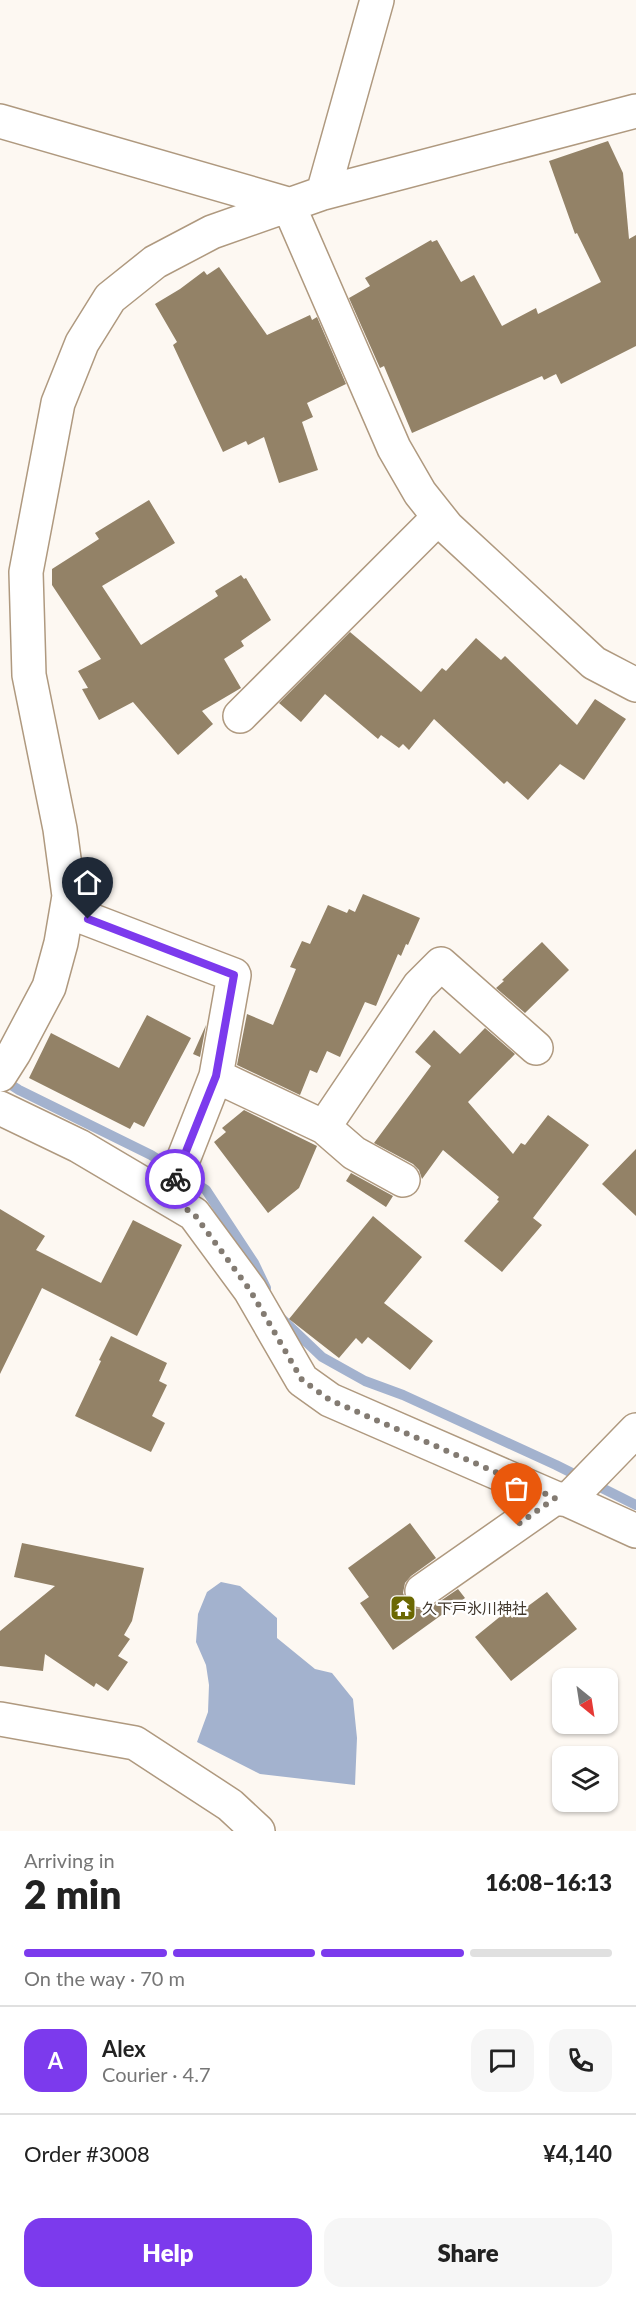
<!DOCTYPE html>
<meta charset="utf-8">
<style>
body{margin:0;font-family:Lato,"Noto Sans JP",sans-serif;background:#f6f6f6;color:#222;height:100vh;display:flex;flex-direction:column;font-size:22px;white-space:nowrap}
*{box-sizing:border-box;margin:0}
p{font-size:20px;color:#767676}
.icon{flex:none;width:33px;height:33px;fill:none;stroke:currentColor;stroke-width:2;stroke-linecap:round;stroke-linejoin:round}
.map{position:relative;height:1831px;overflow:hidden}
.details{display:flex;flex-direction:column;background:#fff;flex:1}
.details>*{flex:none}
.needle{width:39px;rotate:150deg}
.buttons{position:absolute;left:552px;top:1668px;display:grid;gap:12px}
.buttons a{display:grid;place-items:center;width:66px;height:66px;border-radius:12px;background:#fff;box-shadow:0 2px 4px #0004;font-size:30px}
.pin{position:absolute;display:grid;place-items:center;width:51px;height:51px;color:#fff;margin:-62px -26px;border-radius:50% 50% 50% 0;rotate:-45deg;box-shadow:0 0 6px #0007}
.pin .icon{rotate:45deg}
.courier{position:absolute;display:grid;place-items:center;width:60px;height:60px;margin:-30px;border:4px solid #7c3aed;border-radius:50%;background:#fff;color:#222;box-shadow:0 2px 8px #0007}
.summary em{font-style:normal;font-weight:800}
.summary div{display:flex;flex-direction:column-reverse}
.summary{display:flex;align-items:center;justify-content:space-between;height:102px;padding:0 24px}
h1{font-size:39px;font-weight:800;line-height:45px}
.bar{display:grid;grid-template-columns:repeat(4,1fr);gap:9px 6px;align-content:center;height:72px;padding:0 24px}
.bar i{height:8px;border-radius:4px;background:#e0e0e0}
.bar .current{background:#7c3aed}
.bar p{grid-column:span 4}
.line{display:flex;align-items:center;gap:15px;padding:0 24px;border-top:2px solid #e0e0e0}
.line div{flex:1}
.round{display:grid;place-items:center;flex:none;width:63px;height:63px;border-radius:18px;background:#f6f6f6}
.primary-button{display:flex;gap:12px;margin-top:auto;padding:12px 24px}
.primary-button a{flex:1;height:69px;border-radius:18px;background:#7c3aed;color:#fff;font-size:24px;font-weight:800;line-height:69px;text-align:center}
.primary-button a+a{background:#f6f6f6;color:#222}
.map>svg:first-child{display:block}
</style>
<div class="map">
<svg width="636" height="1831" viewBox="0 0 636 1831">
<rect width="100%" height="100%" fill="#fdf8f2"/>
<path fill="#a3b2ce" d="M221,1582l19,4 37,32v20l38,31 17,4 21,26 4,39 -2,47 -95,-11 -63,-32 11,-30 1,-27 -3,-20 -10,-23 2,-28 9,-22z"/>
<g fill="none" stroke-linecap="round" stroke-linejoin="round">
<path stroke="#a3b2ce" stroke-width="10" d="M2,1079l17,11 132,65 55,35 48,73 12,25
M281,1318l41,39 43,24 38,14 153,70 80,40"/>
</g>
<path fill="#938267" d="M608,141l15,32 6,66 7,-4v111l-75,38 -5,-10 -12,6 -2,-4 -130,57 -28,-67 -4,2 -31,-70 21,-12 -5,-8 66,-38 1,2 5,-2 24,42 13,-7 28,51 34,-18 2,6 63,-32 -24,-49 -2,1 -26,-73z
M219,267l48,68 43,-20 2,5 5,-3 29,67 -39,19 6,14 -11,5 16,48 -39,13 -15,-46 -16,8 -2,-4 -23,11 -50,-107 4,-3 -22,-38 25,-15 24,-18 3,4z
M149,500l26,43 -73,43 39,59 77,-49 -3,-5 26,-16 3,4 2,-1 25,42 -30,21 3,5 -20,13 17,29 -39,23 11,13 -35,31 -45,-53 -34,18 -17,-31 6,-1 -10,-17 23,-12 -49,-74v-16l47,-30 -4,-6z
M350,632l71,60 21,-24 4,3 30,-33 25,22 4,-4 72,69 18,-26 31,20 -42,61 -24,-16 -32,36 -21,-19 -3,3 -70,-65 -25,31 -6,-6 -4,4 -18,-13 -3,4 -53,-45 -24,28 -22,-19z
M363,894l57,24 -12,27 -2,-1 -5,12 -3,-2 -22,52 -11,-4 -25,55 -13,-6 -10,22 -7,-3 -10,25 -63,-30 10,-51 26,11 23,-56 -6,-2 12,-26 8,3 18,-39 19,8 2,-4 6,3z
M542,942l27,28 -44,43 -29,-25 8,-7 -2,-1z
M147,1015l44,23 -47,89 -10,-5 -4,7 -101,-51 22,-45 68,35z
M206,1025l-6,32 -7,-3z
M485,1028l30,26 -47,48 45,52 8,-11 4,2 23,-30 41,30 -56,73 9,7 -40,47 -38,-31 35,-40 -2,-1 2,-3 -56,-47 -21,29 -3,-9 -6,-6 -39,-21 57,-77 -16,-14 19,-22 26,24z
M244,1110l73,36 -18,42 -31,25 -54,-71 12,-10 -4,-4z
M636,1149v67l-34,-32z
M351,1173l42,23 -7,11 -40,-26z
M0,1209l45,27 -9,14 65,33 32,-63 49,25 -45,91 -95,-48 -42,86z
M373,1216l49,41 -38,46 49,38 -23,29 -42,-33 -6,7 -6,-6 -17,20 -50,-39z
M111,1336l56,27 -8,18 8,4 -15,31 13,7 -14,29 -76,-36 26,-55 -2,-1z
M410,1523l26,35 -25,18 -6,7 -2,10 4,9 8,6 9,2 9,-4 25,-17 7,9 -72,52 -33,-47 9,-6 -21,-29z
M22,1543l122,25 -12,53 -8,14 6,4 -12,17 10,6 -20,29 -12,-8 -2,4 -49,-33 -2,17 -43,-5v-35l55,-45 -41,-9z
M547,1592l30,37 -66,52 -36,-44 32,-26 5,7z"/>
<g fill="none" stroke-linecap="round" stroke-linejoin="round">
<g stroke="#af997f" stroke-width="36">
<path id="minor" d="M0,121l288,83 106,244 26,45 27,34 147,136 42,22
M323,193l54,-193
M240,716l199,-199
M67,911l167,64 -18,101 -48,122
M0,1075l14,-22 35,-66 12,-44 8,-47 -9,-67 -31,-154 -3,-103 32,-169 24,-60 28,-45 45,-36 57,-30 111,-39 313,-82
M216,1076l108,51 30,26 49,27
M0,1108l79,38 115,68 56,76 52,90 28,20 225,98 13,2 68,31
M324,1127l95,-141 22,-22 95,84
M568,1500l68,-70
M422,1591l133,-93
M0,1719l135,24 95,62 28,26"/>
</g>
<use href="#minor" stroke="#fff" stroke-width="33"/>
</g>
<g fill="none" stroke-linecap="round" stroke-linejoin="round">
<path stroke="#837b72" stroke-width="6" stroke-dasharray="0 10.8" d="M175,1179l-7,19 26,16 56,76 52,90 28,20 225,98 -38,27"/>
<path stroke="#7c3aed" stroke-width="8" d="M88,919l146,56 -18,101 -41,103"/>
</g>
<defs>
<g id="temple-square" transform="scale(1.35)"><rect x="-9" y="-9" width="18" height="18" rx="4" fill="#6b6802" stroke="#fff"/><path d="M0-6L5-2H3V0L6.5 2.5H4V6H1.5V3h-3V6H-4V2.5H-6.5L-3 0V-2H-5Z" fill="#fff"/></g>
</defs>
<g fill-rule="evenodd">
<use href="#temple-square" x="403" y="1608"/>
</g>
<g text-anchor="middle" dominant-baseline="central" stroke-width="4.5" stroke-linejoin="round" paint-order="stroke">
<g font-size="15" fill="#41382d" stroke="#fff" text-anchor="start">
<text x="422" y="1608">久下戸氷川神社</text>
</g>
</g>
</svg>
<div class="buttons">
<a><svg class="needle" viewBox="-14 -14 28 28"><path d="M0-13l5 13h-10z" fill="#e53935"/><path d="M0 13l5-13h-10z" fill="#767676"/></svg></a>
<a><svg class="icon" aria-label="layers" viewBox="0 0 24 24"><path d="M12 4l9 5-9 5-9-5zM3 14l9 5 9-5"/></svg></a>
</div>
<div class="pin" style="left:517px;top:1525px;background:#ea580c"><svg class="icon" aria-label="bag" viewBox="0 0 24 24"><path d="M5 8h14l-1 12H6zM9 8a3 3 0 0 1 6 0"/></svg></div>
<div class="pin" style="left:88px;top:919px;background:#1f2937"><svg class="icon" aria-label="home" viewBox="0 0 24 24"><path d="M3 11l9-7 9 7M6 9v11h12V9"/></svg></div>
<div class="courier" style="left:175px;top:1179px"><svg class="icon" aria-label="bike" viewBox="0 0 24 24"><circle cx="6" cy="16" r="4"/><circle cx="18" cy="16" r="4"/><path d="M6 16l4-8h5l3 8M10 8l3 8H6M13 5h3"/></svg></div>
</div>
<section class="details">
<div class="summary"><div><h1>2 min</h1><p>Arriving in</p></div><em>16:08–16:13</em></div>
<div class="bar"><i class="current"></i><i class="current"></i><i class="current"></i><i></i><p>On the way · 70 m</p></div>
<div class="line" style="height:108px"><b class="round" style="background:#7c3aed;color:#fff">A</b><div><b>Alex</b><p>Courier · 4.7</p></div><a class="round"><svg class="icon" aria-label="chat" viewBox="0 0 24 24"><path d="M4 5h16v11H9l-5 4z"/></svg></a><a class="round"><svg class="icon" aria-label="phone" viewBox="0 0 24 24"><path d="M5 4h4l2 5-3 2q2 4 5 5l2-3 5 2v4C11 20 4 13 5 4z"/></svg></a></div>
<div class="line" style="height:78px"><div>Order #3008</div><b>¥4,140</b></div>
<div class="primary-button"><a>Help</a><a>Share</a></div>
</section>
